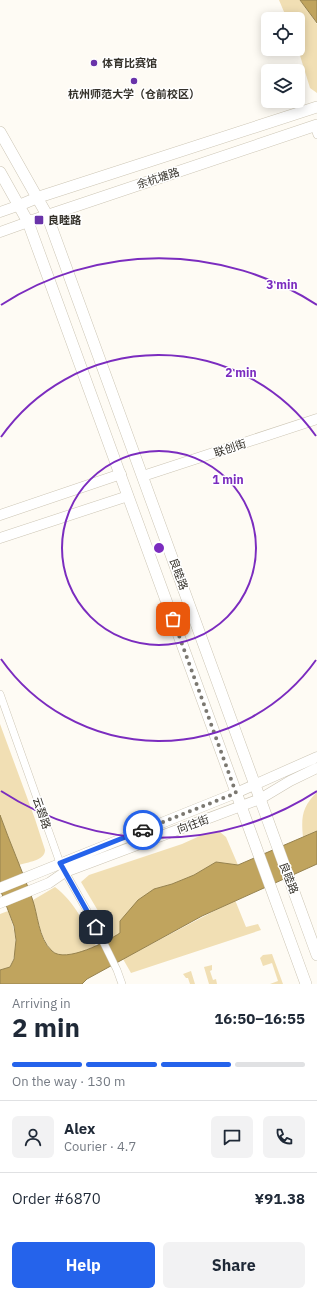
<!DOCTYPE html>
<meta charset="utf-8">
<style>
body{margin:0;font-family:"IBM Plex Sans","Noto Sans SC",sans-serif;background:#f2f2f3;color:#1f2937;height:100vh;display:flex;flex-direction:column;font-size:15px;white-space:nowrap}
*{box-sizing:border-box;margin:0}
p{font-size:13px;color:#747a83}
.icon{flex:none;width:22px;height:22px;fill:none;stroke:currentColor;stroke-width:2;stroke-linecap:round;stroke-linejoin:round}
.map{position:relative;height:984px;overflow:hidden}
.side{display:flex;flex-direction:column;background:#fff;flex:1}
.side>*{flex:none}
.fabs{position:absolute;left:261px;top:12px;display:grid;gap:8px}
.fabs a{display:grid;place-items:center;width:44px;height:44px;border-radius:6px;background:#fff;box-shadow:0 2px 10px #0003;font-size:20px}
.pin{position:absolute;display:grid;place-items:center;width:34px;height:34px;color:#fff;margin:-17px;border-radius:8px;box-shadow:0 2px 6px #0006}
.courier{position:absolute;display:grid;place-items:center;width:40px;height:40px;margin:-20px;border:3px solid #2563eb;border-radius:50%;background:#fff;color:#222;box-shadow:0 1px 5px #0007}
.overview em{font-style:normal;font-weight:700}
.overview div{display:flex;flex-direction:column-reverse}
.overview{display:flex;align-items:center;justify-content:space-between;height:68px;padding:0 12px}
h1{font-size:26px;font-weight:700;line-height:30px}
.bar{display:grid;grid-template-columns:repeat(4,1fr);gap:6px 4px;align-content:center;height:48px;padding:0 12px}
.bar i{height:5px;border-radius:3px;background:#e0e1e3}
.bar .selected{background:#2563eb}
.bar p{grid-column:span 4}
.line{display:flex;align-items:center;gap:10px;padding:0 12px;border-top:1px solid #e0e1e3}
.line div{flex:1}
.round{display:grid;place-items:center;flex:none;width:42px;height:42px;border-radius:6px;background:#f2f2f3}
.button{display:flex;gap:8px;margin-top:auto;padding:8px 12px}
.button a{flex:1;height:46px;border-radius:6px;background:#2563eb;color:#fff;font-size:16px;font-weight:700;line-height:46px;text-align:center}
.button a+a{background:#f2f2f3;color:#1f2937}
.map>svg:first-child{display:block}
</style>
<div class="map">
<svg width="317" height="984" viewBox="0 0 317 984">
<rect width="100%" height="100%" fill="#fefbf4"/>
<path fill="#f1dfb4" d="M279,0h21l17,24v69l-7,-5 -12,-39v-30h-11z
M0,724l35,95 10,31c0,11 -18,12 -26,15l-19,-50z
M317,792v39l-14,6c-2,-20 -1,-30 14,-45z
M220,832l6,5 12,28 -22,-3 -22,13 -22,9 -18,5 -34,32v13l-6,4 -33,-56 8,-7 93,-31 20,-9z
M55,887c19,14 31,39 41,59 -11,5 -25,11 -37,9 -16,-4 -23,-41 -26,-55z
M235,900l11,27 12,-3 3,6 -130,43 -8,-14z
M8,911c7,19 12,37 2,56l-10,3v-56z
M272,954l11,30h-13l8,-3 -6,-18 -9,3 -3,-8 3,-3z
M212,965v5l-2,1 3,9 3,-1 1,5h-8l-5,-17z
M191,971l4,13h-5l-2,-6h-2l-3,-4z"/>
<path fill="#c0a45e" stroke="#96824e" d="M300,0h17v23z
M0,815c10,28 22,55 32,83 6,16 6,40 20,53 13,13 56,-10 68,-18v-12l18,-21 16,-11 18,-5 22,-9 22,-13 22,3 79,-34v33l-115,52 -115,63 -5,5h-82v-14l10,-3 4,-8 2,-19 -2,-14 -14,-37z"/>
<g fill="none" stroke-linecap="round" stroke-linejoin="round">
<g stroke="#ccc5b4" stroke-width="8">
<path id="street" d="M314,126l3,9
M0,694l60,169 34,60 23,47 5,14"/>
</g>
<g stroke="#ccc5b4" stroke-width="11">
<path id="secondary" d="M0,212l20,-7
M0,232l28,-10
M143,476l174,-57
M0,515l121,-41
M0,538l128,-42
M0,888l236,-95 81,-36
M0,903l49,-20 16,-11 195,-73 30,-18 27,-13"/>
</g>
<g stroke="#ccc5b4" stroke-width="12">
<path id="primary" d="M0,132l47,83 270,740
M0,172l28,50 278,762
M20,205l19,-8 278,-90
M28,222l289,-97"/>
</g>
<use href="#street" stroke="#fff" stroke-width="7"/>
<use href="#secondary" stroke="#fff" stroke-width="10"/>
<use href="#primary" stroke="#fff" stroke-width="11"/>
</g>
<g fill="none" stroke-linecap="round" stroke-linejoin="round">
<path stroke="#7b7871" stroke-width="4" stroke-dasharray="0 7.2" d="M143,830l93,-37 -63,-174"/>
<path stroke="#2563eb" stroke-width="5" d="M96,927l-36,-64 83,-33"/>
</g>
<g fill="none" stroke="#7b2cbf" stroke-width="2">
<circle cx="159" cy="548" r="97"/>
<path d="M316 660A193 193 0 0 1 1 659M1 437A193 193 0 0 1 316 436"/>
<path d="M317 791A290 290 0 0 1 1 791M1 305A290 290 0 0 1 317 305"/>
</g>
<g fill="#6933a9" stroke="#fff" stroke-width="1.5">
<circle cx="94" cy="63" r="4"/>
<circle cx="134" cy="81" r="4"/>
<rect x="34" y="215" width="10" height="10" rx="2"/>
</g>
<g text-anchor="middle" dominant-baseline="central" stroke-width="3" stroke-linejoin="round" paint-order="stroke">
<g font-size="11" font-weight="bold" fill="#34312a" stroke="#fff" text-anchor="start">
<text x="102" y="63">体育比赛馆</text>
<text x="134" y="94" text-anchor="middle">杭州师范大学（仓前校区）</text>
<text x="48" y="220">良睦路</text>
</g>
<g font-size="11" fill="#34312a" stroke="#fff">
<text transform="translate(158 178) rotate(-18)">余杭塘路</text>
<text transform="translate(230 448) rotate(-18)">联创街</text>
<text transform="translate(179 574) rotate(70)">良睦路</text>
<text transform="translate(42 813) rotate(71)">云碧路</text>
<text transform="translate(193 824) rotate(-20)">向往街</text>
<text transform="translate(289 878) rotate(69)">良睦路</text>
</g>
</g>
<circle cx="159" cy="548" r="6" fill="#7b2cbf" stroke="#fff" stroke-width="2"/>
<g font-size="12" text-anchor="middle" font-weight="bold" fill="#7b2cbf" stroke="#fff" stroke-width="3" stroke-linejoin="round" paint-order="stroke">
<text x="282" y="289">3 min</text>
<text x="241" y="377">2 min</text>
<text x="228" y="484">1 min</text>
</g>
</svg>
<div class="fabs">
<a><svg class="icon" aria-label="locate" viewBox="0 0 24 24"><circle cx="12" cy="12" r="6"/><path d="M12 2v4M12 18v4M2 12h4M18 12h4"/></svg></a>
<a><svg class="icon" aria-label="layers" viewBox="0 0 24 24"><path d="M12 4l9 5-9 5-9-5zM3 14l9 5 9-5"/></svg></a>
</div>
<div class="pin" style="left:173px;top:619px;background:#ea580c"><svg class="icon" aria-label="bag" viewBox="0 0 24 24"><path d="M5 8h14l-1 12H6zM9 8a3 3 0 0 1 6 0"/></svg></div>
<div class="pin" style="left:96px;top:927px;background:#1f2937"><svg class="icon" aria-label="home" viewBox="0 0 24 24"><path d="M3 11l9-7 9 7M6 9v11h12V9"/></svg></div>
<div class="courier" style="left:143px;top:830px"><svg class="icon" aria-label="car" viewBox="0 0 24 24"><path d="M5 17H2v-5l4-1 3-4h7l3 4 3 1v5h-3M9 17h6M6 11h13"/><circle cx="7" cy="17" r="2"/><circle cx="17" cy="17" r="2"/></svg></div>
</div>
<section class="side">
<div class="overview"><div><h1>2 min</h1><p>Arriving in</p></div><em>16:50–16:55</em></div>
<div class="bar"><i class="selected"></i><i class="selected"></i><i class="selected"></i><i></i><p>On the way · 130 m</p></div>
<div class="line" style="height:72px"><a class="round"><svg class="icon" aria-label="person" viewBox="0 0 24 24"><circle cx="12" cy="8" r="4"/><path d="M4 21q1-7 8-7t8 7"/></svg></a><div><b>Alex</b><p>Courier · 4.7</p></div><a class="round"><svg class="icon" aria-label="chat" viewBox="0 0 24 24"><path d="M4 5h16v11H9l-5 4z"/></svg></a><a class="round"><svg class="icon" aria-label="phone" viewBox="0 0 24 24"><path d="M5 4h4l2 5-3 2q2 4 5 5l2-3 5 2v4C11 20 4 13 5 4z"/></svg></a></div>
<div class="line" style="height:52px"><div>Order #6870</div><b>¥91.38</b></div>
<div class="button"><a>Help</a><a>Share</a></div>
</section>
